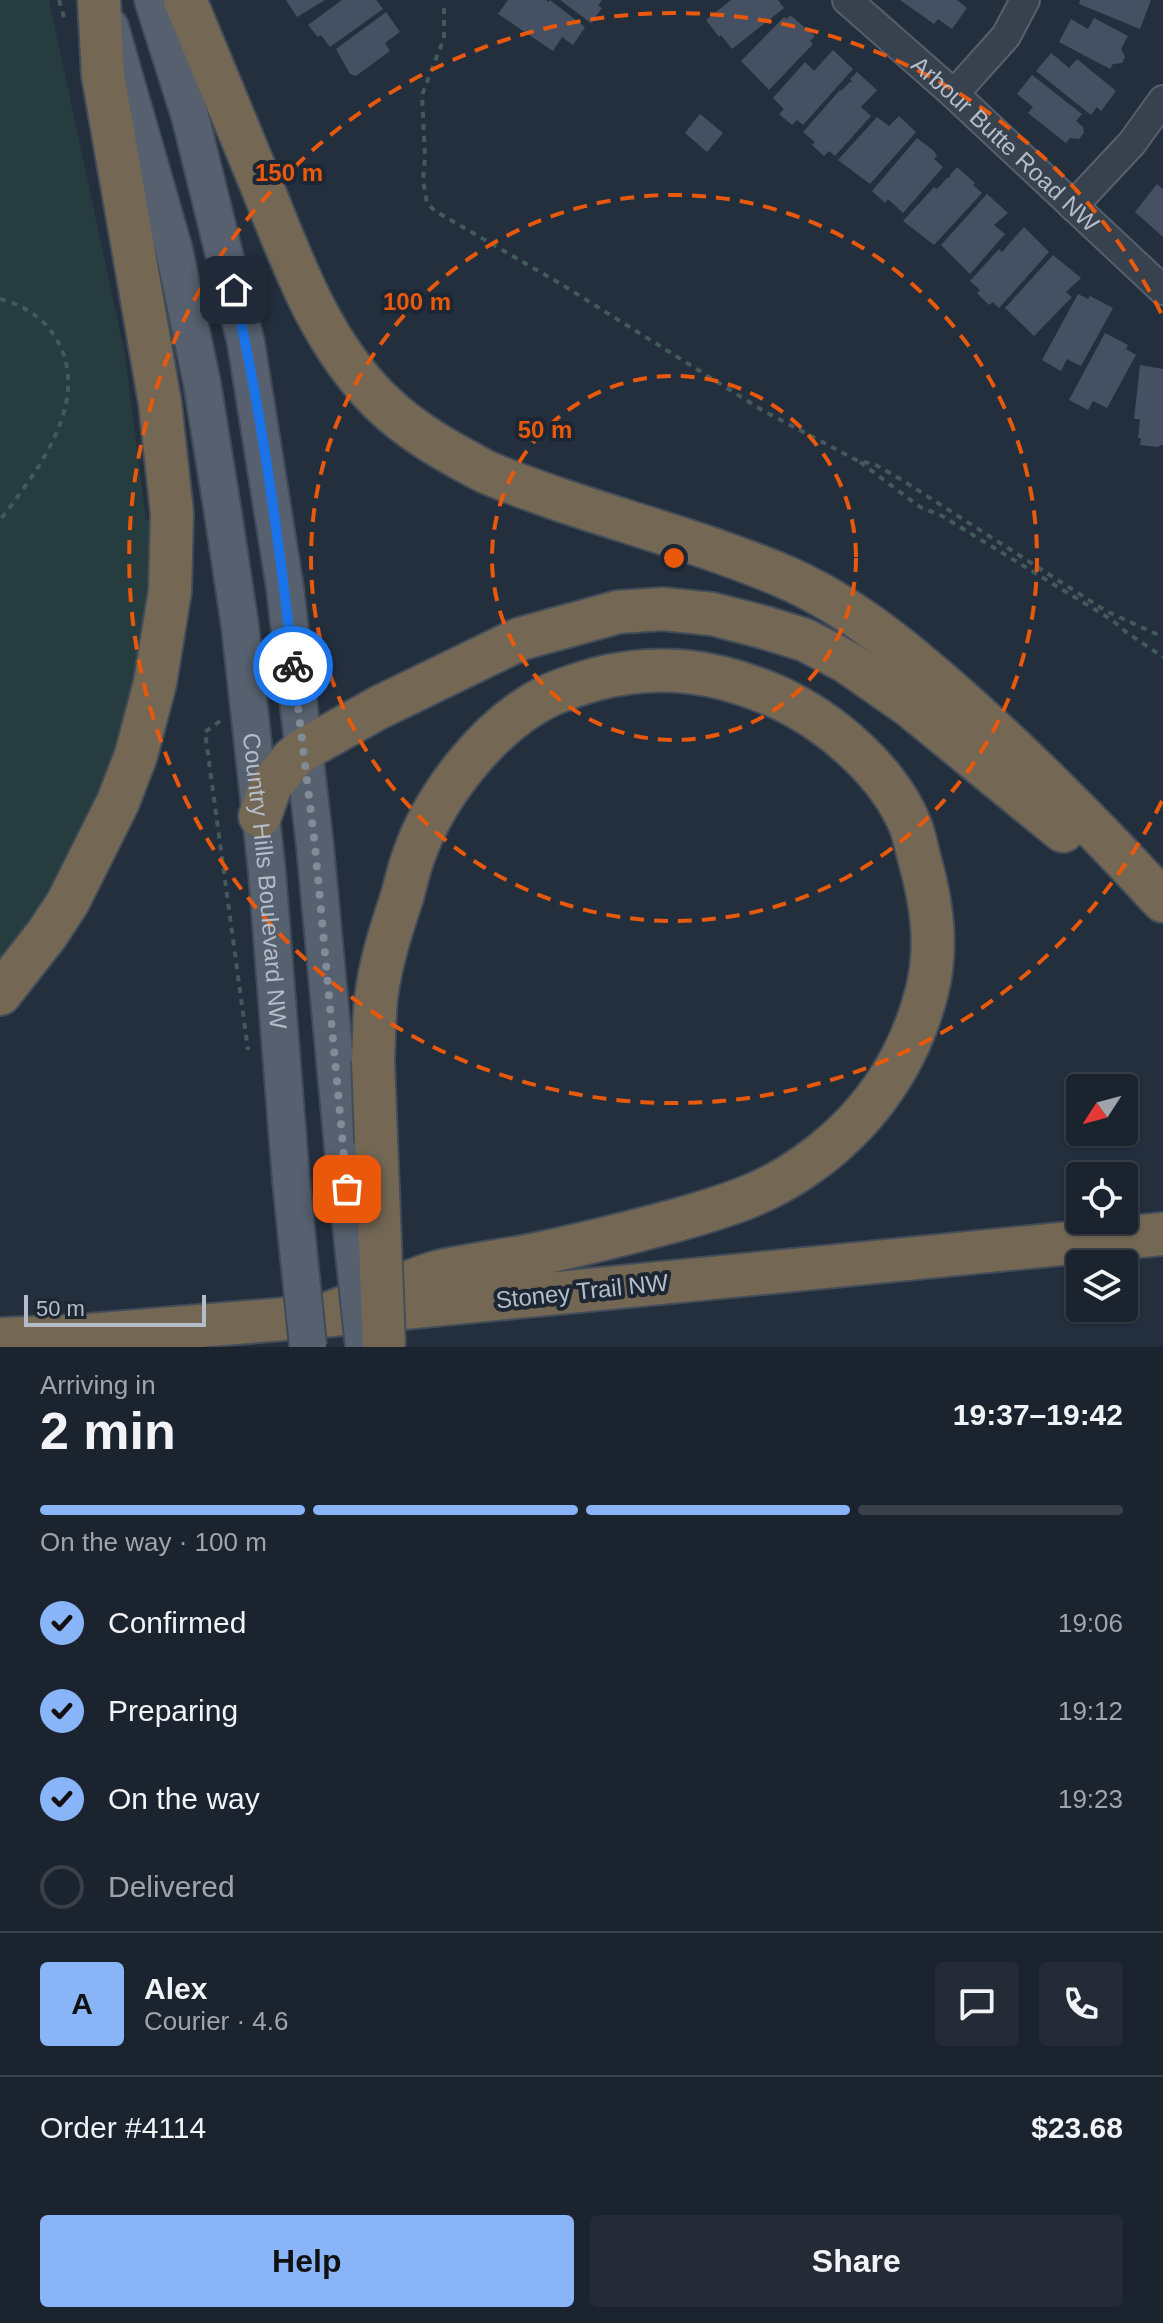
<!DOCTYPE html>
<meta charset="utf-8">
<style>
body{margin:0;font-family:Helvetica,sans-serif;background:#242b36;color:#f1f3f6;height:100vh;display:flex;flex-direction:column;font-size:30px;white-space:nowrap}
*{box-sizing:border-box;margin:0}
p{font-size:26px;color:#a0a4aa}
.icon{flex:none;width:44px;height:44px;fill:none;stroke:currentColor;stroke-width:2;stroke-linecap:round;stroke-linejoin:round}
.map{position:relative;height:1347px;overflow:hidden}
.details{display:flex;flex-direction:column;background:#1b232e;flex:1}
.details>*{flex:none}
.needle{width:52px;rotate:234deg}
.buttons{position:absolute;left:1066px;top:1074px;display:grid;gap:16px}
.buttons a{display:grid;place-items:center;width:72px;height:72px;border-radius:8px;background:#1b232e;box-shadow:0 2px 6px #0004,0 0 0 2px #39404a;font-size:40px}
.scale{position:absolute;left:24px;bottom:20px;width:182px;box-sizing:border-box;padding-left:8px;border:4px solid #b4bcc9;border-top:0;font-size:22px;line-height:28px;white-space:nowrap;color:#b4bcc9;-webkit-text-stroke:6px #1d2633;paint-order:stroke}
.pin{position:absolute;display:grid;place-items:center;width:68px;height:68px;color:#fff;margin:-34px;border-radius:16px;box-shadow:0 4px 12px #0006}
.courier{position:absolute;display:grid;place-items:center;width:80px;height:80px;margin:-40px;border:6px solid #1a73e8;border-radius:50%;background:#fff;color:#222;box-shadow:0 2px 10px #0007}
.summary em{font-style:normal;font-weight:800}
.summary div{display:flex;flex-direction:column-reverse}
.summary{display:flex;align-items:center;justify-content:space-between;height:136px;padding:0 40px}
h1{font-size:52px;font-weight:800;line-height:60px}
.bar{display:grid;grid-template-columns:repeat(4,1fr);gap:12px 8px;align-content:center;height:96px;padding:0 40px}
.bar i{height:10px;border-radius:6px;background:#39404a}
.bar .current{background:#8ab4f8}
.bar p{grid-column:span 4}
.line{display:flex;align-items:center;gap:20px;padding:0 40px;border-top:2px solid #39404a}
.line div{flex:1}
.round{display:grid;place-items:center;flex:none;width:84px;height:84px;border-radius:8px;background:#242b36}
ol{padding:0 40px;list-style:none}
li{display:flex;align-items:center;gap:24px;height:88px}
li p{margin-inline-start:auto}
li .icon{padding:8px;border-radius:50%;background:#8ab4f8;color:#111;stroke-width:4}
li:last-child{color:#a0a4aa}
li i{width:44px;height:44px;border:4px solid #39404a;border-radius:50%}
.action{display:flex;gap:16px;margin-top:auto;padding:16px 40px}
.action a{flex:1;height:92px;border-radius:8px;background:#8ab4f8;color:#111;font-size:32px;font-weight:800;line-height:92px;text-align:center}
.action a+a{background:#242b36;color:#f1f3f6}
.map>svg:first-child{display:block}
</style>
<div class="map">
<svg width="1163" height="1347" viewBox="0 0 1163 1347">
<rect width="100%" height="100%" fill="#242f3e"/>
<path fill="#263c3f" d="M0,0h49l76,355 21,164 12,5 -35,246 -123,206z"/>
<path fill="#455162" d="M286,0h39l-28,17z
M342,0h34l7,9 -53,38 -9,-12 -3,2 -10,-12z
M508,0h38l2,2 2,-2 35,27 -12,18 -11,-8 -9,14 -55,-37z
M560,0h42l-4,6 4,2 -11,15z
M731,0h47l6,8 -52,41 -11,-14 -2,2 -13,-17z
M900,0h57l10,8 -15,21 -14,-10 -4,5z
M1080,0h71l-11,29 -61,-25z
M386,12l14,20 -15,11 5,8 -34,25 -6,-2 -14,-25z
M790,15l25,21 -5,5 3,3 -44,46 -28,-29 43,-44 3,2z
M1094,18l34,18 -7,13 4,8 -3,6 -9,1 -3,5 -51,-27 12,-23 17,10z
M833,50l20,19 -50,56 -6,-5 -5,5 -13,-11 5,-5 -11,-11 32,-36 9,9z
M1051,53l18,15 8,-9 39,32 -15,20 -4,-4 -6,8 -55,-44z
M857,72l20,18 -16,17 10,9 -36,40 -6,-5 -5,5 -12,-11 3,-3 -12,-10 37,-42 1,1 9,-9h3l-3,-3z
M1032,75l50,39 -6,7 7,6 1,6 -5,6 -9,-1 -4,5 -38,-30 5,-6 -16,-13z
M700,114l23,19 -16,19 -22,-19z
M899,116l17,16 -46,52 -32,-24 39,-43 12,9z
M917,138l17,13 3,5 -3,3 9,8 -40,46 -15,-14 -3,4 -13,-12z
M957,167l18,16 -2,2 9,8 -48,52 -31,-24 31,-34 3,2 11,-12 2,1v-3z
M1157,184l6,5v48l-28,-25z
M987,194l21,19 -14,12 11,9 -35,40 -29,-29z
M1024,227l25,25 -50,56 -6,-6 -4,3 -12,-12 3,-3 -10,-9 29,-32 3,3z
M1053,255l28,23 -15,14 6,5 -38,39 -29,-28z
M1078,294l10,5 2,-3 23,12 -32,58 -14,-7 -6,12 -19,-11z
M1105,333l23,12 -2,4 10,6 -29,53 -14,-7 -5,9 -19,-10z
M1140,365l23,4v76h-3l-1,2 -19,-2 1,-7h-3l2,-19h-6z"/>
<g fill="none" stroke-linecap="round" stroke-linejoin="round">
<g stroke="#565f6c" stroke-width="32">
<g id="minor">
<path id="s1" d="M847,0l107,94 209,196"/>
<path d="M954,94l52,-58 19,-36"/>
<path d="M1073,206l59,-63 31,-43"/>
</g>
</g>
<g stroke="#414a57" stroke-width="40">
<g id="major">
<path d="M153,0l37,116 56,227 39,245 30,258 29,312"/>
<path id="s2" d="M110,27l64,223 28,133 21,130 17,113 27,246 24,308"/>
</g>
</g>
<g stroke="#434c59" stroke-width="46">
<path id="highway" d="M185,0c25,60 50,120 74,179 32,79 60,162 121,222 30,30 68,51 106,71 95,40 196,62 292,102 75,31 137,85 197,139 66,60 128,123 188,188
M260,816l11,-31 21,-26 11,-9 75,-42 142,-69 98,-27 45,-3 49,5 51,13 42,13 42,22 63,44 153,125
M0,994l47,-60 21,-32 50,-100 18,-47 19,-72 15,-92 2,-78 -12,-110 -57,-328 -4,-75
M322,1316c25,-10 50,-19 74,-29 14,-5 27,-11 41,-15 31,-7 64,-11 95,-17 49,-10 97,-22 145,-35 46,-13 89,-26 128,-54 62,-43 104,-103 122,-175 11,-44 5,-87 -7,-130 -3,-11 -5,-23 -9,-34 -22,-56 -82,-107 -136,-131 -60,-26 -115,-33 -179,-17 -16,5 -34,10 -50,18 -57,29 -111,98 -132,158 -5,13 -8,28 -12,42 -11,33 -22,67 -26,102 -2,20 -2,41 -3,61
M0,1339l76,-3 246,-20 841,-82"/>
</g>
<path stroke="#44595c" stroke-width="4" stroke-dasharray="6 6" stroke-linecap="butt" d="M59,0l6,21
M444,8v30l-22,57 3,62 -2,23 4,23 8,8 126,73 201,126 96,51 16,3 28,16 204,131 57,26
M0,299c24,6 46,20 58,43 33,60 -21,130 -58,178
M860,462l60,45 22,9 170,104 14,12 37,25
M220,721l-15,11 43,318"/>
<use href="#minor" stroke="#38414e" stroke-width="28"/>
<use href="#major" stroke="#56606e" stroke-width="36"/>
<use href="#highway" stroke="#746855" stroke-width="42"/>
<g stroke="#414a57" stroke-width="40" stroke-linecap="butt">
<path id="major-bridge" d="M344,1158l20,189
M291,1180l17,166"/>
</g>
<g stroke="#434c59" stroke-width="46" stroke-linecap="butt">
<path id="highway-bridge" d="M373,1060l11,287"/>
</g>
<use href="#major-bridge" stroke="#56606e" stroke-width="36"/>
<use href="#highway-bridge" stroke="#746855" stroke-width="42"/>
</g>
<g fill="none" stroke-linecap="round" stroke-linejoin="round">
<path stroke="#828b98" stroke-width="8" stroke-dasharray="0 14.4" d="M293,666l22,180 32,343"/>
<path stroke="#1a73e8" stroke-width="10" d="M234,290c28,124 45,250 59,376"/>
</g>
<g fill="none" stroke="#e8590c" stroke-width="4" stroke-dasharray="14 10">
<circle cx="674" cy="558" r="182"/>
<circle cx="674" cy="558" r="363"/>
<path d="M1162 801A545 545 0 1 1 1162 315"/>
</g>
<g text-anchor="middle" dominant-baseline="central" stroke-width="8" stroke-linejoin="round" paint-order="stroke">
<g font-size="24" fill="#b4bcc9" stroke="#1d2633">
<text stroke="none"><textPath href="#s1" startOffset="214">Arbour Butte Road NW</textPath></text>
<text stroke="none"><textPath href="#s2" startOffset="870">Country Hills Boulevard NW</textPath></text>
<text transform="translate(582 1291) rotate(-6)">Stoney Trail NW</text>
</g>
</g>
<circle cx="674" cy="558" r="12" fill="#e8590c" stroke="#1d2633" stroke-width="4"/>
<g font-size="24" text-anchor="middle" font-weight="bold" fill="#e8590c" stroke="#1d2633" stroke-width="8" stroke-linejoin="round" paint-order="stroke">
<text x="289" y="181">150 m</text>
<text x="417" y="310">100 m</text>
<text x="545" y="438">50 m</text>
</g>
</svg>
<div class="buttons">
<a><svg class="needle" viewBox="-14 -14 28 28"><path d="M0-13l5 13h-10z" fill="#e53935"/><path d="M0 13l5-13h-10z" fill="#a0a4aa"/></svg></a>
<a><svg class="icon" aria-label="locate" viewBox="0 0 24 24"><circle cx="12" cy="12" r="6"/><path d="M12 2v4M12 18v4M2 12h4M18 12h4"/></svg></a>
<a><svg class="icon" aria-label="layers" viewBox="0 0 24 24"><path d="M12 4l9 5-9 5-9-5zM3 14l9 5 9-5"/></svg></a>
</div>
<div class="scale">50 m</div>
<div class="pin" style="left:347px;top:1189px;background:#ea580c"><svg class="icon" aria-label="bag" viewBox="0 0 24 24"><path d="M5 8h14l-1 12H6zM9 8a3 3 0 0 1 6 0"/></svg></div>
<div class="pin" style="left:234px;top:290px;background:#1f2937"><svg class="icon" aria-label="home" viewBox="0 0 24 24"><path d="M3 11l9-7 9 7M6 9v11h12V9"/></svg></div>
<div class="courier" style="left:293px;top:666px"><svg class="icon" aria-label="bike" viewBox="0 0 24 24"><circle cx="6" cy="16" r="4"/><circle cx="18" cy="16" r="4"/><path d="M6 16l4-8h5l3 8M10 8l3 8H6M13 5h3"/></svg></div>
</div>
<section class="details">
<div class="summary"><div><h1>2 min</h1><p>Arriving in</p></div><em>19:37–19:42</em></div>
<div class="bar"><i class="current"></i><i class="current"></i><i class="current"></i><i></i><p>On the way · 100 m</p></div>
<ol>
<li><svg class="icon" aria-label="check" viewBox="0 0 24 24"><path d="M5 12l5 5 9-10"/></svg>Confirmed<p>19:06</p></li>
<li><svg class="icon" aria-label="check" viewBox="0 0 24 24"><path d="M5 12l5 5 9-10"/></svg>Preparing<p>19:12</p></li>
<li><svg class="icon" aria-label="check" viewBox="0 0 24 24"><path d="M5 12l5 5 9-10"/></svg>On the way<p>19:23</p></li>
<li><i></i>Delivered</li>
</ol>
<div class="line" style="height:144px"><b class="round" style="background:#8ab4f8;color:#111">A</b><div><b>Alex</b><p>Courier · 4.6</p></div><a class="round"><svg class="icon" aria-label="chat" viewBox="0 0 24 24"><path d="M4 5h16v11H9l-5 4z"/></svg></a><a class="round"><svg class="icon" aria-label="phone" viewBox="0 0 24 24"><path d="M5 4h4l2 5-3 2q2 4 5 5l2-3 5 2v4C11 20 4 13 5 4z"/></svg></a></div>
<div class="line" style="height:104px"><div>Order #4114</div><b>$23.68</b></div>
<div class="action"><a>Help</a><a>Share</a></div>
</section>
